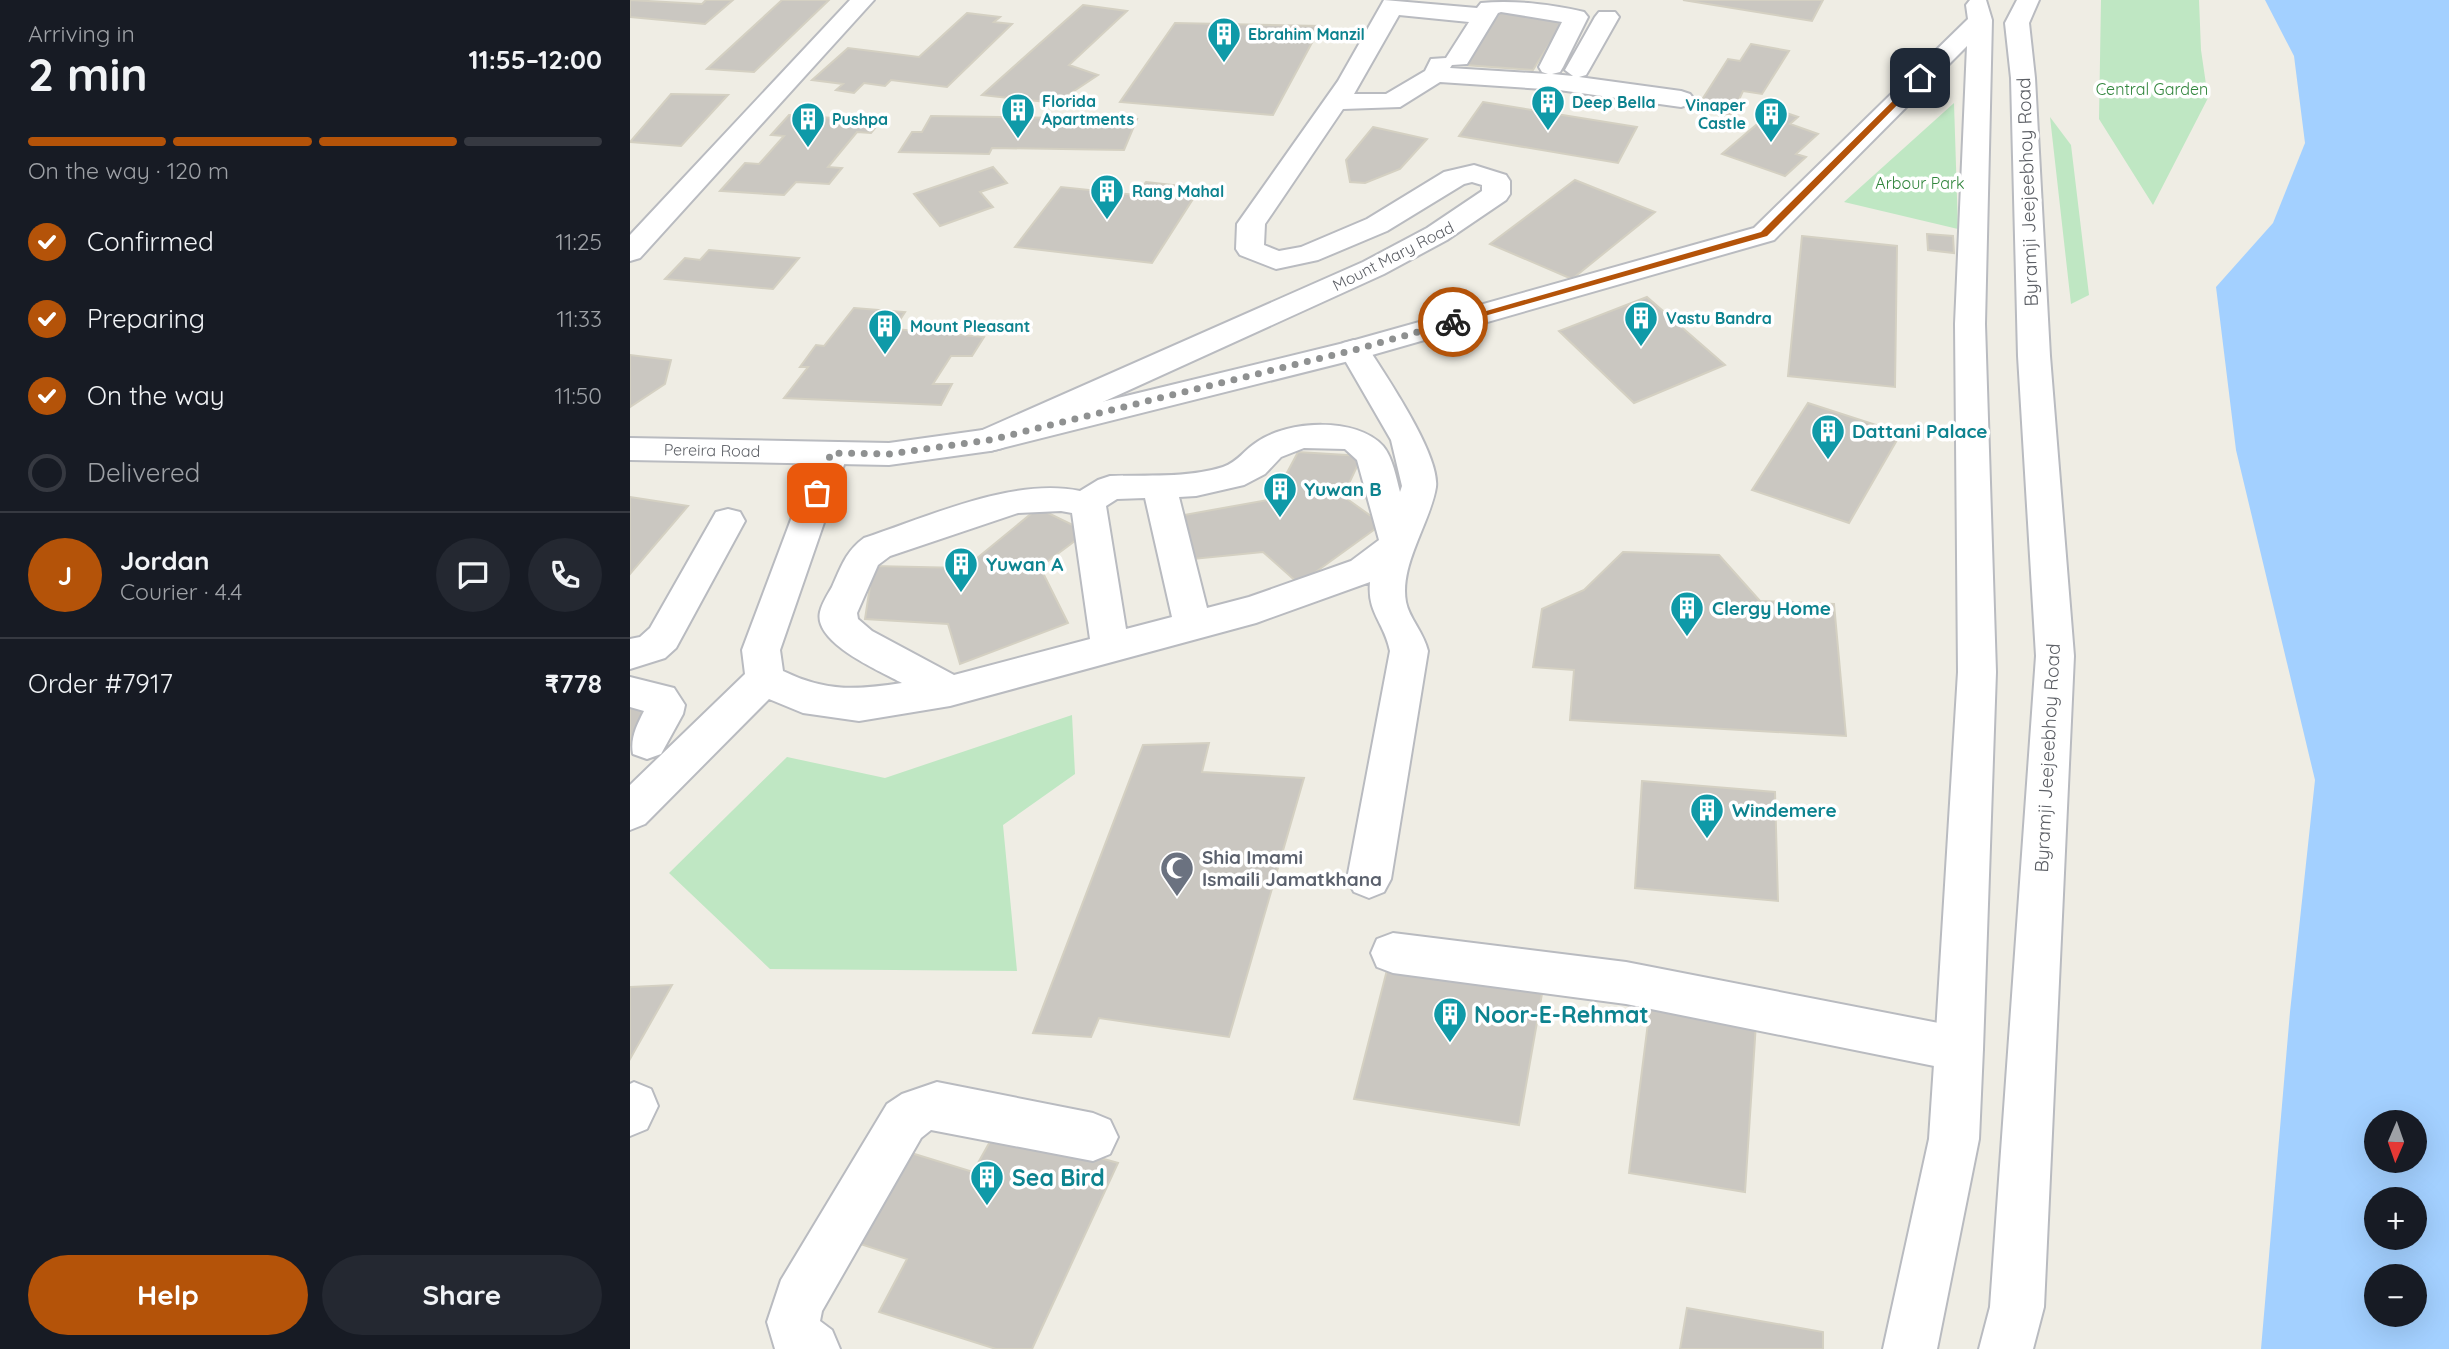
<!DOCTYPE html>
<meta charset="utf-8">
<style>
body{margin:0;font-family:Quicksand,sans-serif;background:#242831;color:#f1f3f6;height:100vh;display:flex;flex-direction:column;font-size:26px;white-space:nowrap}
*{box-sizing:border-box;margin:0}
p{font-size:23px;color:#9ea1a6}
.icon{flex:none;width:38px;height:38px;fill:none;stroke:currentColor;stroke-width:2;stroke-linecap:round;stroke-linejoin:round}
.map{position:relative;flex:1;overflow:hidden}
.panel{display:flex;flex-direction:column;background:#171b24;width:630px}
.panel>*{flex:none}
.needle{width:46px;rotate:182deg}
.buttons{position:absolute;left:1734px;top:1110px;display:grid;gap:14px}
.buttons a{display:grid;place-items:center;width:63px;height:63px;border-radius:50%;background:#171b24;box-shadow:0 7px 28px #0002;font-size:35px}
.pin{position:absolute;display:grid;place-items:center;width:60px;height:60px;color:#fff;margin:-30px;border-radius:14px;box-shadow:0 4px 10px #0006}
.courier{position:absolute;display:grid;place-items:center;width:70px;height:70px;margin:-35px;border:5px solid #b45309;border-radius:50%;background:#fff;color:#222;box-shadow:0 2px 9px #0007}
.head em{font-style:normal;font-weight:700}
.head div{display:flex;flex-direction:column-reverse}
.head{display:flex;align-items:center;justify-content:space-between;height:119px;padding:0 28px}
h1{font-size:46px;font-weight:700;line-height:52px}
.bar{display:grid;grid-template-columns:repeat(4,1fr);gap:10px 7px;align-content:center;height:84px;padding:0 28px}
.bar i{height:9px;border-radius:5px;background:#363941}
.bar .active{background:#b45309}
.bar p{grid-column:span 4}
.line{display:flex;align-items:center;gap:18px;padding:0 28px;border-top:2px solid #363941}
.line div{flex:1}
.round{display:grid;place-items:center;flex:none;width:74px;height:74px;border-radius:37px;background:#242831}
ol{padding:0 28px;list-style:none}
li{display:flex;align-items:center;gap:21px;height:77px}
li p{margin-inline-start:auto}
li .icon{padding:7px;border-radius:50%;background:#b45309;color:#fff;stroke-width:4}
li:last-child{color:#9ea1a6}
li i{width:38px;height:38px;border:4px solid #363941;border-radius:50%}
.button{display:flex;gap:14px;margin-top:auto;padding:14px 28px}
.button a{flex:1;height:80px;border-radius:42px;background:#b45309;color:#fff;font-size:28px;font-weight:700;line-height:80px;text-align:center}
.button a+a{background:#242831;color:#f1f3f6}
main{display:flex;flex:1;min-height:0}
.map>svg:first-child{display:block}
</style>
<main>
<section class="panel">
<div class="head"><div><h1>2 min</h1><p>Arriving in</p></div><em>11:55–12:00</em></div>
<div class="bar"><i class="active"></i><i class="active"></i><i class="active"></i><i></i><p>On the way · 120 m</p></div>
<ol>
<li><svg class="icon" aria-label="check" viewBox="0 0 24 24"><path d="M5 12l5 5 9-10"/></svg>Confirmed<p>11:25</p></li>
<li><svg class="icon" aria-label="check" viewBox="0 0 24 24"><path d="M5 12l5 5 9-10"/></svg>Preparing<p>11:33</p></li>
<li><svg class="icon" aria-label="check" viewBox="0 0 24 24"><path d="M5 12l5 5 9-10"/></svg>On the way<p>11:50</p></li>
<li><i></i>Delivered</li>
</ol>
<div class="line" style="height:126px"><b class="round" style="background:#b45309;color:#fff">J</b><div><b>Jordan</b><p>Courier · 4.4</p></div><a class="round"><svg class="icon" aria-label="chat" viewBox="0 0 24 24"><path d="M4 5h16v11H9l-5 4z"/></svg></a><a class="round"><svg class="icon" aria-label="phone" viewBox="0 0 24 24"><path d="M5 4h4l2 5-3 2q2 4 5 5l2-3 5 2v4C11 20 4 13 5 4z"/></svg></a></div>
<div class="line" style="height:91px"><div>Order #7917</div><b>₹778</b></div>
<div class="button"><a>Help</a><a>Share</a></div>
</section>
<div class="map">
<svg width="1819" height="1349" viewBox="0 0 1819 1349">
<rect width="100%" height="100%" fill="#efede4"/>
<path fill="#bfe7c3" d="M1471,0h98l2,50 7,48 -55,107 -54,-86z
M1324,103l4,126 -114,-27z
M1420,117l21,28 18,150 -18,9z
M442,715l3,59 -72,51 14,146 -247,-2 -101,-96 118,-116 98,21z"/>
<path fill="#a3d0ff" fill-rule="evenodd" d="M1635,0h184v1349h-188l29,-337 25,-232 -79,-330 -20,-163 57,-64 32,-80 -11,-87zM1746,1122h39v38h-39zM1746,1199h39v38h-39zM1746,1276h39v38h-39z"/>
<path fill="#cac7c1" stroke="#d4d0c2" stroke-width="2" d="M0,0l72,4 4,-4h27l-28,24 -75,-7z
M152,0h47l-75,72 -47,-3z
M1053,0h140l-11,21z
M453,5l44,6 -58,54 29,10 -42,28 -74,-8z
M869,10l66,9 -32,51 -68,-5z
M337,13l33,4 -6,5 18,2 -65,63 -56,-7 -6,6 -21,-3 -10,10 -18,-3 7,-6 -31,-4 36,-32 71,9z
M545,23l146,3 -48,89 -153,-13z
M1121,44l38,7 -27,43 -19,-3 -11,24 -36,-6 32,-50 12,2z
M41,94l57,1 -47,51 -51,-4z
M853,102l154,25 -19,36 -159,-27z
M1145,109l23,8 -8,7 28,10 -22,20 10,3 -21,19 -63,-22z
M159,115l92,6 -10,12 -14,-1 -29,35 14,1 -13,16 -33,-2 -12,13 -64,-4 25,-28 14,1 25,-28 -13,-1z
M301,116l206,3 -13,31 -132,-2 -3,6 -90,-2 13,-20h10z
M743,127l54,12 -27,30 -35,14 -15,-1 -4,-22z
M363,167l14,16 -27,9 13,15 -53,19 -26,-32z
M945,180l80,32 -83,67 -82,-35z
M516,182l54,6 -48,75 -137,-16 46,-60 75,8z
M1297,234l26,2 1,17 -26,-3z
M1172,236l95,10 -2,141 -107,-11z
M79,250l90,8 -26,31 -108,-10 20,-21 15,2z
M1017,297l78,68 -91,38 -75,-72z
M224,308l51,4 -11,17 90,8 -12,19h-21l-18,28h19l-11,21 -157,-7 24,-31h-8l16,-22 8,1z
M0,355l41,5 -6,24 -35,23z
M1178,403l93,30 -52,90 -97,-33z
M668,452l64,4 -19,40 39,28 -83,60 -36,-32 -80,8 1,-45 89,-16z
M0,497l58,9 -58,68z
M408,508l49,24 -47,35 28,56 -108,41 -12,-40 -83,-5 8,-53 92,2z
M993,552l96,3 41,46 74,3 12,132 -276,-16 4,-50 -41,-3 9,-58 42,-19z
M0,707l23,6 -23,32z
M579,743l-7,29 102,6 -75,259 -130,-19 -8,19 -58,-4 110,-288z
M1012,781l133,11 3,109 -143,-13z
M758,966l155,22 -24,137 -165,-26z
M42,985l-42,74v-72z
M1020,1007l106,16 -11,169 -116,-19z
M367,1129l121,34 -86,186h-36l-117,-37 28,-53 -50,-16 51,-91 65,20z
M1057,1308l136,24v17h-143z"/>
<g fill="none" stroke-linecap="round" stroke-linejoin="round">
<g stroke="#b9bbc0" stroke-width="4">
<path id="minor" d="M220,0h24l-234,258 -10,3v-26z
M754,0l93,8 4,-5c32,-3 71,1 103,9l4,5 -25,50 -3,5 -8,2 21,2 -8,-6 30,-53 4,-5h16l4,5 -30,53 -3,5 -7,2 102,14 9,3 4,5 -4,5 -9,3 -122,-17 -119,-8 -40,25 -57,2 -78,115 -1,21 15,6 22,-4 66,-28 77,-47 30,-7 32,10 4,6v13l-4,6 -59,40 -63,34 -382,174 -12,3 -12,-3 -5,-8 5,-8 385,-170 64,-34 55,-37v-6l-10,-3 -8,2 -77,47 -69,29 -42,9 -36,-14 -4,-6 1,-25 101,-143zM871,12l61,10 -23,45 3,5 6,2 -98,-6 2,-3 15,-1 31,-51zM769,15l70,7 -23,36 -15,1 -6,12 -39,23h-32z
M724,340l11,3c19,30 75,111 71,144 -5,34 -37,78 -30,115 3,16 18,31 22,49l-37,228 -7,13 -15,6 -15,-6 -7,-13 43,-228c-6,-29 -23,-38 -20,-69l-114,41 -306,83 -91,15 -56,-8 -34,-14 -124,125 -15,6v-45l115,-111 -3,-24 77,-205 12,-3 12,3 5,8 -68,197 3,21c43,21 73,19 119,12 -22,-12 -89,-40 -82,-71 2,-9 8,-18 12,-25 9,-20 14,-36 32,-49 64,-21 149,-61 216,-47l18,-11 12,-4c36,-1 78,2 113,-9 15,-5 21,-17 34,-25 31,-22 100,-25 126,4 10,12 13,32 17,46l2,-6 -11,-46 -52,-90 4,-7zM674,448l41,1 12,11 22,80 -28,21 -102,36 -42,11 -28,-111 17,-1 48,-11 21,-11 16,-17zM515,498l27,119 -46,12 -20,-123 11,-7zM431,511l11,2 18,126 -136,36 -82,-44 -14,-12 -1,-6 21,-48 12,-9 128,-43z
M98,509l12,3 5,9 -69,127 -11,10 -35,11v-30l10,-2 10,-9 66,-116z
M0,677l44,11 11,17 -2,9 -22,40 -14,5 -14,-5c-3,-16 4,-29 11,-43l-14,-4z
M763,933l233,29 333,65 17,6 7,16 -7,16 -17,6 -333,-67 -233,-31 -16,-6 -6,-14 6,-14z
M4,1082l17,7 7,17 -11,23 -17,7v-52z
M307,1082l156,31 17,7 8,17 -8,17 -17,7 -162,-31 -10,8 -99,173 -2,10 12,9 8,19h-65l-8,-27 14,-42 106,-176 15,-10z"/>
</g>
<g stroke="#b9bbc0" stroke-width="4">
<path id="tertiary" d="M1340,0h16l6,20 -7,304 11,348 -13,377 -4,90 -42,210h-54l46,-210 6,-90 23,-377 -3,-348 12,-278 -193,194 -409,117 -375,94 -101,14 -259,-5v-22l259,5 101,-14 358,-87 406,-114 214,-209 -2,-14z
M1387,0h22l-10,23 6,55 15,278 24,300 -30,651 -11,42h-54l11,-42 46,-651 -18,-300 -7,-278 -6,-55z"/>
</g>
<use href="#minor" fill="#fff" fill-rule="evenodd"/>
<use href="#tertiary" fill="#fff" fill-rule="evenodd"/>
</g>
<path fill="#b45309" d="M1288,76l6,2 -157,158 -311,88 -8,-2 313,-90z"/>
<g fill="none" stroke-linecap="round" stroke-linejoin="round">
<path stroke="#8f9191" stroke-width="7" stroke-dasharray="0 12.6" d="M187,493l14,-40 58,1 101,-14 364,-90 99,-28"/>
</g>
<defs>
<g id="building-pin" transform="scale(1.75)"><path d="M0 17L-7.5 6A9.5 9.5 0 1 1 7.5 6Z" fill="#0f9aa8" stroke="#fff"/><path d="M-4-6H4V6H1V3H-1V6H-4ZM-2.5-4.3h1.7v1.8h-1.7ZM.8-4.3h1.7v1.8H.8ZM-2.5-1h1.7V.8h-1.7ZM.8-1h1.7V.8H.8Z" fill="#fff"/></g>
<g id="mosque-pin" transform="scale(1.75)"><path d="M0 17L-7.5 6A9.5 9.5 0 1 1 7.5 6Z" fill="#6b7280" stroke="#fff"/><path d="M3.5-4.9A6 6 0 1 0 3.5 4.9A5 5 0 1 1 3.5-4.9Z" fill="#fff"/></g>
</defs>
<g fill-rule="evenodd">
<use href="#building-pin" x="594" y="34"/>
<use href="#building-pin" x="918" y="102"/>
<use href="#building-pin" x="388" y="110"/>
<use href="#building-pin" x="1141" y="114"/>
<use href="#building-pin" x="178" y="119"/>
<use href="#building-pin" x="477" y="191"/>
<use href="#building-pin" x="1011" y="318"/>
<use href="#building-pin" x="255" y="326"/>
<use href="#building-pin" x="1198" y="431"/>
<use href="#building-pin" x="650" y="489"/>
<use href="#building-pin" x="331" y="564"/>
<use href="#building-pin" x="1057" y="608"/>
<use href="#building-pin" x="1077" y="810"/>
<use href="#mosque-pin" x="547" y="868"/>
<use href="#building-pin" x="820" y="1014"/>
<use href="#building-pin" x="357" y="1177"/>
</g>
<g text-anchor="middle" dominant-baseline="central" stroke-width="7" stroke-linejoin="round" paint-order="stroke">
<g font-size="16" font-weight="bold" fill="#0d838f" stroke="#fff" text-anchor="start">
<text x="618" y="34">Ebrahim Manzil</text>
<text x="412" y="101">Florida<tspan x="412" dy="18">Apartments</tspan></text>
<text x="942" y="102">Deep Bella</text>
<text x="1116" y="105" text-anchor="end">Vinaper<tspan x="1116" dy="18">Castle</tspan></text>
<text x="202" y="119">Pushpa</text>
<text x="502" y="191">Rang Mahal</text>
<text x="1036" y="318">Vastu Bandra</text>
<text x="280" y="326">Mount Pleasant</text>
</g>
<g font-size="16" fill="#32863d" stroke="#fff">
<text x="1522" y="89">Central Garden</text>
<text x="1290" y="183">Arbour Park</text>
</g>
<g font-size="16" fill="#5c5f65" stroke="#fff">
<text transform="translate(763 256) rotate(-27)">Mount Mary Road</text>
<text transform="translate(82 450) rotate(1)">Pereira Road</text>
</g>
<g font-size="19" fill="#5c5f65" stroke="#fff">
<text transform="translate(1397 192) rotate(-92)">Byramji Jeejeebhoy Road</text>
<text transform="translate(1417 758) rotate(-87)">Byramji Jeejeebhoy Road</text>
</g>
<g font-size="19" font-weight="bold" fill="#0d838f" stroke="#fff" text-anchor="start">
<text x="1222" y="431">Dattani Palace</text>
<text x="674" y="489">Yuwan B</text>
<text x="356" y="564">Yuwan A</text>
<text x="1082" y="608">Clergy Home</text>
<text x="1102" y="810">Windemere</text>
</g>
<g font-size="19" font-weight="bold" fill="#5b616d" stroke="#fff" text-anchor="start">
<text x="572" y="857">Shia Imami<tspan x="572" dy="22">Ismaili Jamatkhana</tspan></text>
</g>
<g font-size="23" font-weight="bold" fill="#0d838f" stroke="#fff" text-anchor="start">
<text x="844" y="1014">Noor-E-Rehmat</text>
<text x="382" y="1177">Sea Bird</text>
</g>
</g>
</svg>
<div class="buttons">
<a><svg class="needle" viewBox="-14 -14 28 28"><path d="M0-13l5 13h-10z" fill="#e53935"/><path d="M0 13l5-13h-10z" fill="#9ea1a6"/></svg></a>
<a>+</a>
<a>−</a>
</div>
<div class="pin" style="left:187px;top:493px;background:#ea580c"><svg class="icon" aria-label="bag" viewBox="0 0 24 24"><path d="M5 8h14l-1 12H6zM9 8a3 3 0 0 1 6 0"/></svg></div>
<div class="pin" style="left:1290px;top:78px;background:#1f2937"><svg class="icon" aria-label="home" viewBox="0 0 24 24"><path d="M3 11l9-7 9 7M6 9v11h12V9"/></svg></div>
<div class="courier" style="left:823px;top:322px"><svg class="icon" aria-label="bike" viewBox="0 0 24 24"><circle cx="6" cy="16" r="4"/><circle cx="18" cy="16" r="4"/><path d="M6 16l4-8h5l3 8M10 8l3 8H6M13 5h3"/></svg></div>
</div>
</main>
